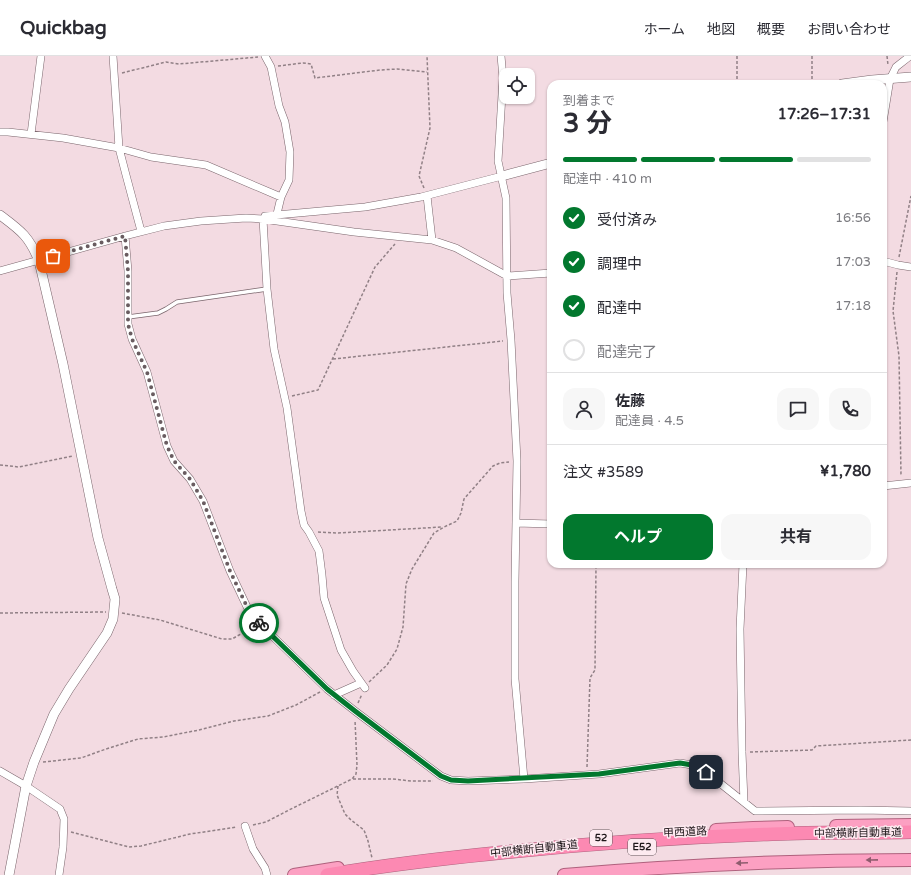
<!DOCTYPE html>
<html lang="ja">
<meta charset="utf-8">
<style>
body{margin:0;font-family:"Varela Round","Noto Sans JP",sans-serif;background:#f7f7f7;color:#2b2b33;height:100vh;display:flex;flex-direction:column;font-size:15px;white-space:nowrap}
*{box-sizing:border-box;margin:0}
p{font-size:13px;color:#7c7c81}
.icon{flex:none;width:22px;height:22px;fill:none;stroke:currentColor;stroke-width:2;stroke-linecap:round;stroke-linejoin:round}
.map{position:relative;flex:1;overflow:hidden}
.details{position:absolute;left:547px;top:24px;width:340px;height:488px;display:flex;flex-direction:column;background:#fff;border-radius:12px;box-shadow:0 1px 3px #0004}
.details>*{flex:none}
.buttons{position:absolute;left:499px;top:12px;display:grid;gap:8px}
.buttons a{display:grid;place-items:center;width:36px;height:36px;border-radius:8px;background:#fff;box-shadow:0 1px 3px #0004;font-size:20px}
.pin{position:absolute;display:grid;place-items:center;width:34px;height:34px;color:#fff;margin:-17px;border-radius:8px;box-shadow:0 2px 6px #0006}
.courier{position:absolute;display:grid;place-items:center;width:40px;height:40px;margin:-20px;border:3px solid #02782e;border-radius:50%;background:#fff;color:#222;box-shadow:0 1px 5px #0007}
.summary em{font-style:normal;font-weight:700}
.summary div{display:flex;flex-direction:column-reverse}
.summary{display:flex;align-items:center;justify-content:space-between;height:68px;padding:0 16px}
h1{font-size:26px;font-weight:700;line-height:30px}
.bar{display:grid;grid-template-columns:repeat(4,1fr);gap:6px 4px;align-content:center;height:48px;padding:0 16px}
.bar i{height:5px;border-radius:3px;background:#e1e1e2}
.bar .current{background:#02782e}
.bar p{grid-column:span 4}
.line{display:flex;align-items:center;gap:10px;padding:0 16px;border-top:1px solid #e1e1e2}
.line div{flex:1}
.round{display:grid;place-items:center;flex:none;width:42px;height:42px;border-radius:12px;background:#f7f7f7}
ol{padding:0 16px;list-style:none}
li{display:flex;align-items:center;gap:12px;height:44px}
li p{margin-inline-start:auto}
li .icon{padding:4px;border-radius:50%;background:#02782e;color:#fff;stroke-width:4}
li:last-child{color:#7c7c81}
li i{width:22px;height:22px;border:2px solid #e1e1e2;border-radius:50%}
.button{display:flex;gap:8px;margin-top:auto;padding:8px 16px}
.button a{flex:1;height:46px;border-radius:12px;background:#02782e;color:#fff;font-size:16px;font-weight:700;line-height:46px;text-align:center}
.button a+a{background:#f7f7f7;color:#2b2b33}
header{display:flex;align-items:center;gap:24px;box-sizing:border-box;height:56px;padding:0 20px;background:#fff;border-bottom:1px solid #e1e1e2}
header strong{font-size:19px}
nav{display:flex;gap:22px;margin-inline-start:auto;font-size:14px}
.map>svg:first-child{display:block}
</style>
<header>
<strong>Quickbag</strong>
<nav><a>ホーム</a><a>地図</a><a>概要</a><a>お問い合わせ</a></nav>
</header>
<div class="map">
<svg width="911" height="819" viewBox="0 0 911 819">
<rect width="100%" height="100%" fill="#f3dbe2"/>
<g fill="none" stroke-linecap="round" stroke-linejoin="round">
<g stroke="#7a656c" stroke-width="5">
<path id="service" d="M128,261l30,-4 8,-4 11,-7 90,-13"/>
</g>
<g stroke="#7a656c" stroke-width="8">
<path id="minor" d="M113,0l6,92 7,27 15,56
M265,0l6,11 8,39 6,16 5,30 -1,28 -8,17 -5,21
M501,0l2,22 -5,83 8,37 1,95 4,47 6,121 -2,120v98l9,100
M883,66l7,-43 6,-12 14,-11
M0,76h8l55,6 56,10 32,9 55,8 75,32
M31,78l10,-78
M427,140l5,44
M265,160l100,-9 56,-10 81,-21
M263,163l4,70 7,60 13,59 14,103 3,14 5,7 10,19 3,24 2,23 17,52 12,21 12,17
M125,180l3,35v53l4,15 15,33 20,74 7,15 16,18 13,22 27,70 18,38 11,14 68,66 28,22 86,65 10,4 17,1 56,-2 75,-5 81,-11 12,2 14,7 49,39 106,-1 50,1
M883,205l15,4 13,2
M0,215l125,-35 39,-10 37,-5 45,-3 17,1 91,13 78,8 24,8 51,28 44,-3
M883,430l28,-3
M516,467l35,1
M743,508l-3,65 2,123 2,50
M334,639l27,-12
M0,715l26,15 34,23 4,10 -1,28 -4,28
M245,770l8,23 12,19 2,7"/>
</g>
<g stroke="#7a656c" stroke-width="10">
<path id="tertiary" d="M842,28l30,-4 39,-3
M502,120l49,-13
M0,159c20,15 29,21 39,46l24,103 35,174 14,51 3,10 -2,20 -6,14 -38,56 -15,25 -20,48 -8,24 -17,89"/>
</g>
<g stroke="#af617d" stroke-width="14">
<path id="trunk" d="M836,770l75,-1
M716,774l37,-2 35,-1
M294,819l44,-7
M564,819c116,-10 231,-15 347,-15"/>
</g>
<g stroke="#af617d" stroke-width="14">
<path id="motorway" d="M327,819c59,-10 119,-17 180,-23 88,-9 176,-15 265,-18 46,-2 93,-1 139,-2"/>
</g>
<path stroke="#918086" stroke-width="1.5" stroke-dasharray="3 2" stroke-linecap="butt" d="M737,0v28
M812,0v28
M887,0l1,9
M278,10l25,-3 8,1 4,14 65,-8 17,-1 30,3
M122,17l44,-11 13,2 79,-7
M424,132l-5,-12 11,-48 -3,-72
M899,201l12,-61
M897,216l-4,39 6,45 2,120
M333,303l170,-18
M292,340l26,-6 57,-123 20,-23
M0,409l19,2 54,-11
M318,476l20,1 104,-6
M0,557l106,-1
M122,557l38,7 62,19h10l21,-12
M369,626l18,-17 10,-16 6,-22 3,-43 6,-15 22,-36 10,-6 13,-6 4,-8 3,-14 29,-33 7,-3 9,-1
M358,647l4,-9
M750,696l62,-2 4,-4 95,-6
M43,706l38,-4 25,-9 32,-10 25,-2 36,-7 35,-9 34,-5 28,-11 24,-13
M587,711l3,-89 5,-8 1,-106
M353,723h40l18,2h22
M338,730l-1,9 8,19 6,6 13,10 4,11 4,17
M253,769l13,-3 23,-12 63,-31 4,-5 1,-9 -2,-45
M71,776l58,15 12,-1 49,-12 47,-7"/>
<use href="#service" stroke="#fff" stroke-width="3.5"/>
<use href="#minor" stroke="#fff" stroke-width="7"/>
<use href="#tertiary" stroke="#fff" stroke-width="9"/>
<use href="#trunk" stroke="#fca0c2" stroke-width="12"/>
<use href="#motorway" stroke="#fc89b2" stroke-width="13"/>
</g>
<defs><path id="oneway-solid" d="M-6-.8H1V-3.2L6.5 0L1 3.2V.8H-6Z"/></defs>
<g fill="#8e5c6e">
<use href="#oneway-solid" transform="translate(872 804) rotate(179)"/>
<use href="#oneway-solid" transform="translate(742 807) rotate(178)"/>
</g>
<g fill="none" stroke-linecap="round" stroke-linejoin="round">
<path stroke="#695c60" stroke-width="4" stroke-dasharray="0 7.2" d="M53,200l72,-20 3,35v53l4,15 15,33 20,74 7,15 16,18 13,22 27,70 18,38 11,14"/>
<path stroke="#02782e" stroke-width="5" d="M259,567l68,66 28,22 86,65 10,4 17,1 131,-7 81,-11 12,2 14,7"/>
</g>
<g text-anchor="middle" dominant-baseline="central" stroke-width="3" stroke-linejoin="round" paint-order="stroke">
<g fill="#fdeaf0" stroke="#62565a" stroke-width="1">
<rect x="590" y="774" width="22" height="16" rx="3"/>
<rect x="628" y="783" width="28" height="16" rx="3"/>
</g>
<g font-size="10" font-weight="bold" fill="#1f171a">
<text x="601" y="782">52</text>
<text x="642" y="791">E52</text>
</g>
<g font-size="11" fill="#1f171a" stroke="#fdeaf0">
<text transform="translate(685 776) rotate(-3)">甲西道路</text>
<text transform="translate(858 777) rotate(-1)">中部横断自動車道</text>
<text transform="translate(534 793) rotate(-6)">中部横断自動車道</text>
</g>
</g>
</svg>
<div class="buttons">
<a><svg class="icon" aria-label="locate" viewBox="0 0 24 24"><circle cx="12" cy="12" r="6"/><path d="M12 2v4M12 18v4M2 12h4M18 12h4"/></svg></a>
</div>
<div class="pin" style="left:53px;top:200px;background:#ea580c"><svg class="icon" aria-label="bag" viewBox="0 0 24 24"><path d="M5 8h14l-1 12H6zM9 8a3 3 0 0 1 6 0"/></svg></div>
<div class="pin" style="left:706px;top:716px;background:#1f2937"><svg class="icon" aria-label="home" viewBox="0 0 24 24"><path d="M3 11l9-7 9 7M6 9v11h12V9"/></svg></div>
<div class="courier" style="left:259px;top:567px"><svg class="icon" aria-label="bike" viewBox="0 0 24 24"><circle cx="6" cy="16" r="4"/><circle cx="18" cy="16" r="4"/><path d="M6 16l4-8h5l3 8M10 8l3 8H6M13 5h3"/></svg></div>
<section class="details">
<div class="summary"><div><h1>3 分</h1><p>到着まで</p></div><em>17:26–17:31</em></div>
<div class="bar"><i class="current"></i><i class="current"></i><i class="current"></i><i></i><p>配達中 · 410 m</p></div>
<ol>
<li><svg class="icon" aria-label="check" viewBox="0 0 24 24"><path d="M5 12l5 5 9-10"/></svg>受付済み<p>16:56</p></li>
<li><svg class="icon" aria-label="check" viewBox="0 0 24 24"><path d="M5 12l5 5 9-10"/></svg>調理中<p>17:03</p></li>
<li><svg class="icon" aria-label="check" viewBox="0 0 24 24"><path d="M5 12l5 5 9-10"/></svg>配達中<p>17:18</p></li>
<li><i></i>配達完了</li>
</ol>
<div class="line" style="height:72px"><a class="round"><svg class="icon" aria-label="person" viewBox="0 0 24 24"><circle cx="12" cy="8" r="4"/><path d="M4 21q1-7 8-7t8 7"/></svg></a><div><b>佐藤</b><p>配達員 · 4.5</p></div><a class="round"><svg class="icon" aria-label="chat" viewBox="0 0 24 24"><path d="M4 5h16v11H9l-5 4z"/></svg></a><a class="round"><svg class="icon" aria-label="phone" viewBox="0 0 24 24"><path d="M5 4h4l2 5-3 2q2 4 5 5l2-3 5 2v4C11 20 4 13 5 4z"/></svg></a></div>
<div class="line" style="height:52px"><div>注文 #3589</div><b>¥1,780</b></div>
<div class="button"><a>ヘルプ</a><a>共有</a></div>
</section>
</div>
